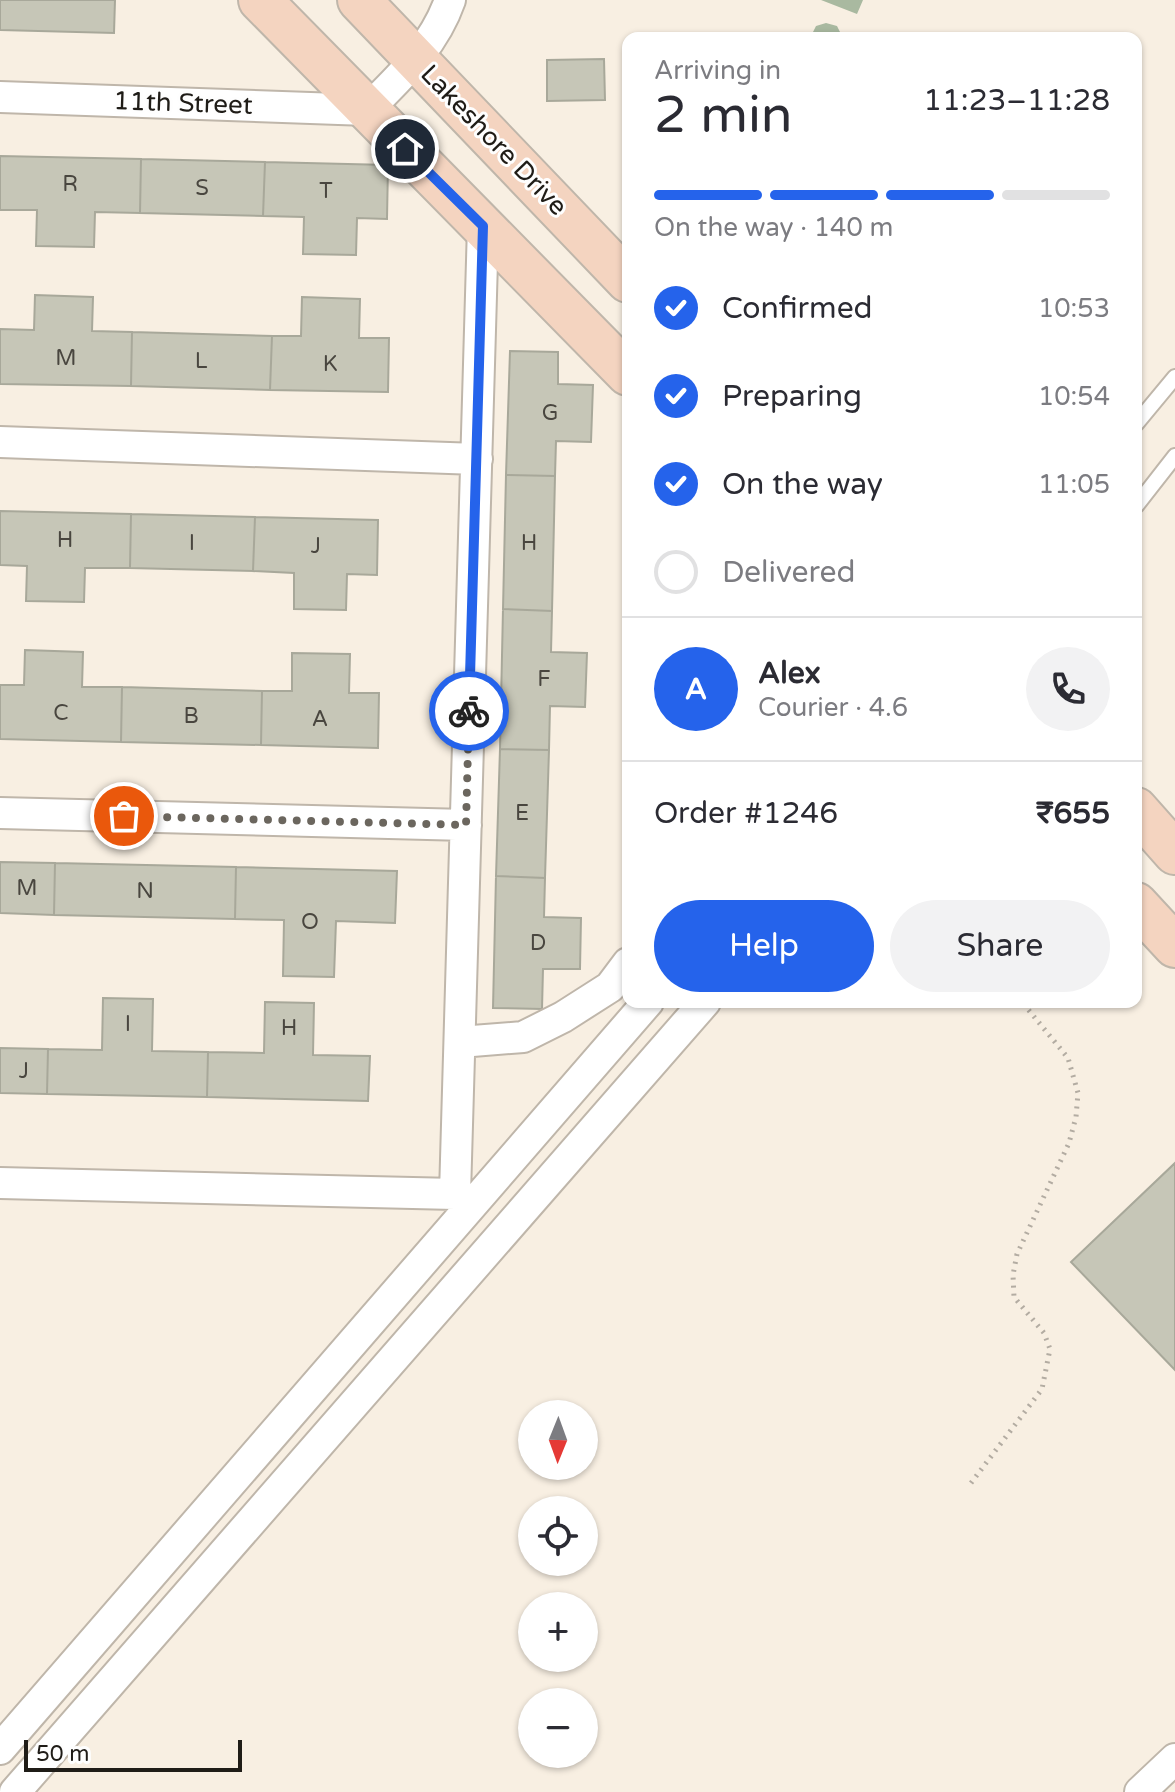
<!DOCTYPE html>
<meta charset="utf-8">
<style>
body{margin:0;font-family:"Varela Round",sans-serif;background:#f2f2f3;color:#2b2b33;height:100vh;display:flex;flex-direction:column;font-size:30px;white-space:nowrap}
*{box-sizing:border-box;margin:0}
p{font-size:26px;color:#7c7c81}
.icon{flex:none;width:44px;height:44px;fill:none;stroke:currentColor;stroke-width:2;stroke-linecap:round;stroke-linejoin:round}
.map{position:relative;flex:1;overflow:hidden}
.sheet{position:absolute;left:622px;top:32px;width:520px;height:976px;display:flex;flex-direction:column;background:#fff;border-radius:16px;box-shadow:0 2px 6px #0004}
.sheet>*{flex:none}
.needle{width:52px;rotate:181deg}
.buttons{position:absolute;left:518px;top:1400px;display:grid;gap:16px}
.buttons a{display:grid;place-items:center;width:80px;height:80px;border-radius:50%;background:#fff;box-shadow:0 2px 6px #0004;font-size:40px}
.scale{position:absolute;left:24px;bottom:20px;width:218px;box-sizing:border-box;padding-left:8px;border:4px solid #1f1c17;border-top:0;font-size:22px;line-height:28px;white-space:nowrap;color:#1f1c17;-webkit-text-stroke:6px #fefefe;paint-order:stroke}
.pin{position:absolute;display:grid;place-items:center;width:68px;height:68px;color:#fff;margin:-34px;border:4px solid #fff;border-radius:50%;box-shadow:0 2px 8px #0007}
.courier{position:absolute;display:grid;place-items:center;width:80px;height:80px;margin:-40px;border:6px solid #2563eb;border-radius:50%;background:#fff;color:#222;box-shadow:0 2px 10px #0007}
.head em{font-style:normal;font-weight:600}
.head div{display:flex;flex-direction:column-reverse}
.head{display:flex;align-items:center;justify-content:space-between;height:136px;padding:0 32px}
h1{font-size:52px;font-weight:600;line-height:60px}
.bar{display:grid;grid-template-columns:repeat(4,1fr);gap:12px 8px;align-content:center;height:96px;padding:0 32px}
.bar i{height:10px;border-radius:6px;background:#e1e1e2}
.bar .selected{background:#2563eb}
.bar p{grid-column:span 4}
.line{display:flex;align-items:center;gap:20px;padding:0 32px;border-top:2px solid #e1e1e2}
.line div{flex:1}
.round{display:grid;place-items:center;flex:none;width:84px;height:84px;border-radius:42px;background:#f2f2f3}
ol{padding:0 32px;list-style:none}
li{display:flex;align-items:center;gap:24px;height:88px}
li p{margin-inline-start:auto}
li .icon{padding:8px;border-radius:50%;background:#2563eb;color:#fff;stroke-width:4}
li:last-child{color:#7c7c81}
li i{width:44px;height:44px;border:4px solid #e1e1e2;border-radius:50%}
.button{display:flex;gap:16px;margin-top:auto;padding:16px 32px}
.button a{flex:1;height:92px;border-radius:48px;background:#2563eb;color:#fff;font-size:32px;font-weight:600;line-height:92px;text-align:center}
.button a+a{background:#f2f2f3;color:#2b2b33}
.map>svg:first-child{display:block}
</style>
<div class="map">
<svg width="1175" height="1792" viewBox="0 0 1175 1792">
<rect width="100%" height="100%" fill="#f8efe2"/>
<path fill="#a9b9a0" d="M821,0h42l-6,14z
M826,23l11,3 6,12h-33l6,-12z"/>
<path fill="#c6c6b7" stroke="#a8a89a" stroke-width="2" d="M0,0h115l-1,33 -114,-3z
M604,59l1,41 -58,1v-41z
M0,156l141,3 -1,54 -45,-1 -1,35 -58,-1 1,-36h-37z
M141,159l124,3 -2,54 -123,-3z
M265,162l123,3 -1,54 -30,-1 -1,37 -53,-1 1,-37 -41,-1z
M35,295l58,2 -1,34 40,1 -1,54 -131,-2v-55l34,1z
M302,297l58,2 -1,39h30l-1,54 -118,-2 2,-54h29z
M132,332l140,4 -2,54 -139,-4z
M510,351l48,1v32l35,1 -2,57 -35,-1 -1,35 -49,-1z
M506,475l49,1 -3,135 -49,-2z
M0,511l131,3 -1,54h-45l-1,34 -58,-1 1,-35 -27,-1z
M131,514l124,3 -2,54 -123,-3z
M255,517l123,3 -1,55 -30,-1 -1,36 -52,-1v-36l-41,-2z
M503,609l49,2 -1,41 36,1 -2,54 -35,-1 -1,44 -49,-1z
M25,650l58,2 -1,35h40l-1,55 -121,-3v-54h24z
M292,653l58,1 -1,39h30l-1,55 -117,-3 1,-54h30z
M122,687l140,4 -1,54 -140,-3z
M500,749l49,1 -4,128 -49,-2z
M0,862l55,1 -1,52 -54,-2z
M55,863l181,4 -1,52 -181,-4z
M236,867l161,4 -2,52 -59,-2 -2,56 -51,-1 1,-56 -49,-1z
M496,876l49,2 -1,39 37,1 -1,51h-37l-1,40 -49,-1z
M103,998l50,1 -1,52 56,1 -1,45 -160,-3 1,-45 54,1z
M265,1002l49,1 -1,52 57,1 -2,45 -161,-4 1,-45 56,1z
M0,1048l48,1 -1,45 -47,-1z
M1175,1163v207l-104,-108z"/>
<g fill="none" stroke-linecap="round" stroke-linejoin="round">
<g stroke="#bfb6aa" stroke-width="18">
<path id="lane" d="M1136,424l39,-47
M1136,506l39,-50"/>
</g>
<g stroke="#bfb6aa" stroke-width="34">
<path id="street" d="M0,97l367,13c33,-33 67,-64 83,-110
M0,442l477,17
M0,813l466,12
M460,1042l63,-5 40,-20 47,-30 18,-24
M0,1183l455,11 28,-968
M0,1749l648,-747
M15,1792l690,-790
M1140,1792l35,-33"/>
</g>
<g stroke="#bfb6aa" stroke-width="46">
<path id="secondary" d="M260,0l368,374
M359,0l269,281
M1136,809l39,44
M1136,904l39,42"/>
</g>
<path stroke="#b3aca2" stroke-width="5" stroke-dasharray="2 6" stroke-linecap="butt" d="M971,1483l71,-94 8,-40 -6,-16 -30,-36 -1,-22 4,-21 52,-111 7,-26 2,-24 -10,-35 -46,-56"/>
<use href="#lane" stroke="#fff" stroke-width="14"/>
<use href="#street" stroke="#fff" stroke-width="30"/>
<use href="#secondary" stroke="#f4d4c0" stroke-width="42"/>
</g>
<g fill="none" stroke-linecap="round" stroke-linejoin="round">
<path stroke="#6b665e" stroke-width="8" stroke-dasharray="0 14.4" d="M124,816l342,9 3,-114"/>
<path stroke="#2563eb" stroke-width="10" d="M405,149l78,77 -14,485"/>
</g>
<g text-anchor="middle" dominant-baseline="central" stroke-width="6" stroke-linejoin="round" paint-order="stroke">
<g font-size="22" fill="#49463f">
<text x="70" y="184">R</text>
<text x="202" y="188">S</text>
<text x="326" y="191">T</text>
<text x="66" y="358">M</text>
<text x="201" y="361">L</text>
<text x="330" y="364">K</text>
<text x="550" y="413">G</text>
<text x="65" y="540">H</text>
<text x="192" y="543">I</text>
<text x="529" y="543">H</text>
<text x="316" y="546">J</text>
<text x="544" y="679">F</text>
<text x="61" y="713">C</text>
<text x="191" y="716">B</text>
<text x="320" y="719">A</text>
<text x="522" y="813">E</text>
<text x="27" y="888">M</text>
<text x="145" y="891">N</text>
<text x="310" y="922">O</text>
<text x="538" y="943">D</text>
<text x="128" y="1024">I</text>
<text x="289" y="1028">H</text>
<text x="24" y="1071">J</text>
</g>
<g font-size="26" fill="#1f1c17" stroke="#fefefe">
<text transform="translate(183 103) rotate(2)">11th Street</text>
<text transform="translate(494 140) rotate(46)">Lakeshore Drive</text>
</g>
</g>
</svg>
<div class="buttons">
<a><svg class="needle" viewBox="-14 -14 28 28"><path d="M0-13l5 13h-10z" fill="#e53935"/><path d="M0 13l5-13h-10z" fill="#7c7c81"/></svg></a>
<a><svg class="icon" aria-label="locate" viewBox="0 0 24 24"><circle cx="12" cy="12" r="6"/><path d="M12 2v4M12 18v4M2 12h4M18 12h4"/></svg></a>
<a>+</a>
<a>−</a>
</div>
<div class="scale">50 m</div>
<div class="pin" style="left:124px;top:816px;background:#ea580c"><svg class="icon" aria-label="bag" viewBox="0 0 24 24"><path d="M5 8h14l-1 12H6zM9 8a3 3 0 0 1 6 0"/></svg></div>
<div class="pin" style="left:405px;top:149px;background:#1f2937"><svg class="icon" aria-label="home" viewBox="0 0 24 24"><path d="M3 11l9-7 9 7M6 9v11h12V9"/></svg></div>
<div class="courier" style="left:469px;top:711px"><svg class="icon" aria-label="bike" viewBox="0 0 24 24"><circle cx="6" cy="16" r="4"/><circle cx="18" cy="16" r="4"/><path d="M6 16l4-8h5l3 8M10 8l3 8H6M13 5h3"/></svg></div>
<section class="sheet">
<div class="head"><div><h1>2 min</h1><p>Arriving in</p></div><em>11:23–11:28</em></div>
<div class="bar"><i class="selected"></i><i class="selected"></i><i class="selected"></i><i></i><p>On the way · 140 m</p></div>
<ol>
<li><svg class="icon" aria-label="check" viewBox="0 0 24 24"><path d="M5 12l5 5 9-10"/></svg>Confirmed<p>10:53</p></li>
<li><svg class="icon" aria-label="check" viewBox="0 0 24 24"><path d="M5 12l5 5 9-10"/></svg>Preparing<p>10:54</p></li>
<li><svg class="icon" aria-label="check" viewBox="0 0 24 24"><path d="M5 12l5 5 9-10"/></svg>On the way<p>11:05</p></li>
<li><i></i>Delivered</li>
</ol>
<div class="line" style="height:144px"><b class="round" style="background:#2563eb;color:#fff">A</b><div><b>Alex</b><p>Courier · 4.6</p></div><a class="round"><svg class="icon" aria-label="phone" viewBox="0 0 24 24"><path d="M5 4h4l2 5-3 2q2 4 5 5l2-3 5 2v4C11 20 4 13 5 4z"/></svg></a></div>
<div class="line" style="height:104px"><div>Order #1246</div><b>₹655</b></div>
<div class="button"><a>Help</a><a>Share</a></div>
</section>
</div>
